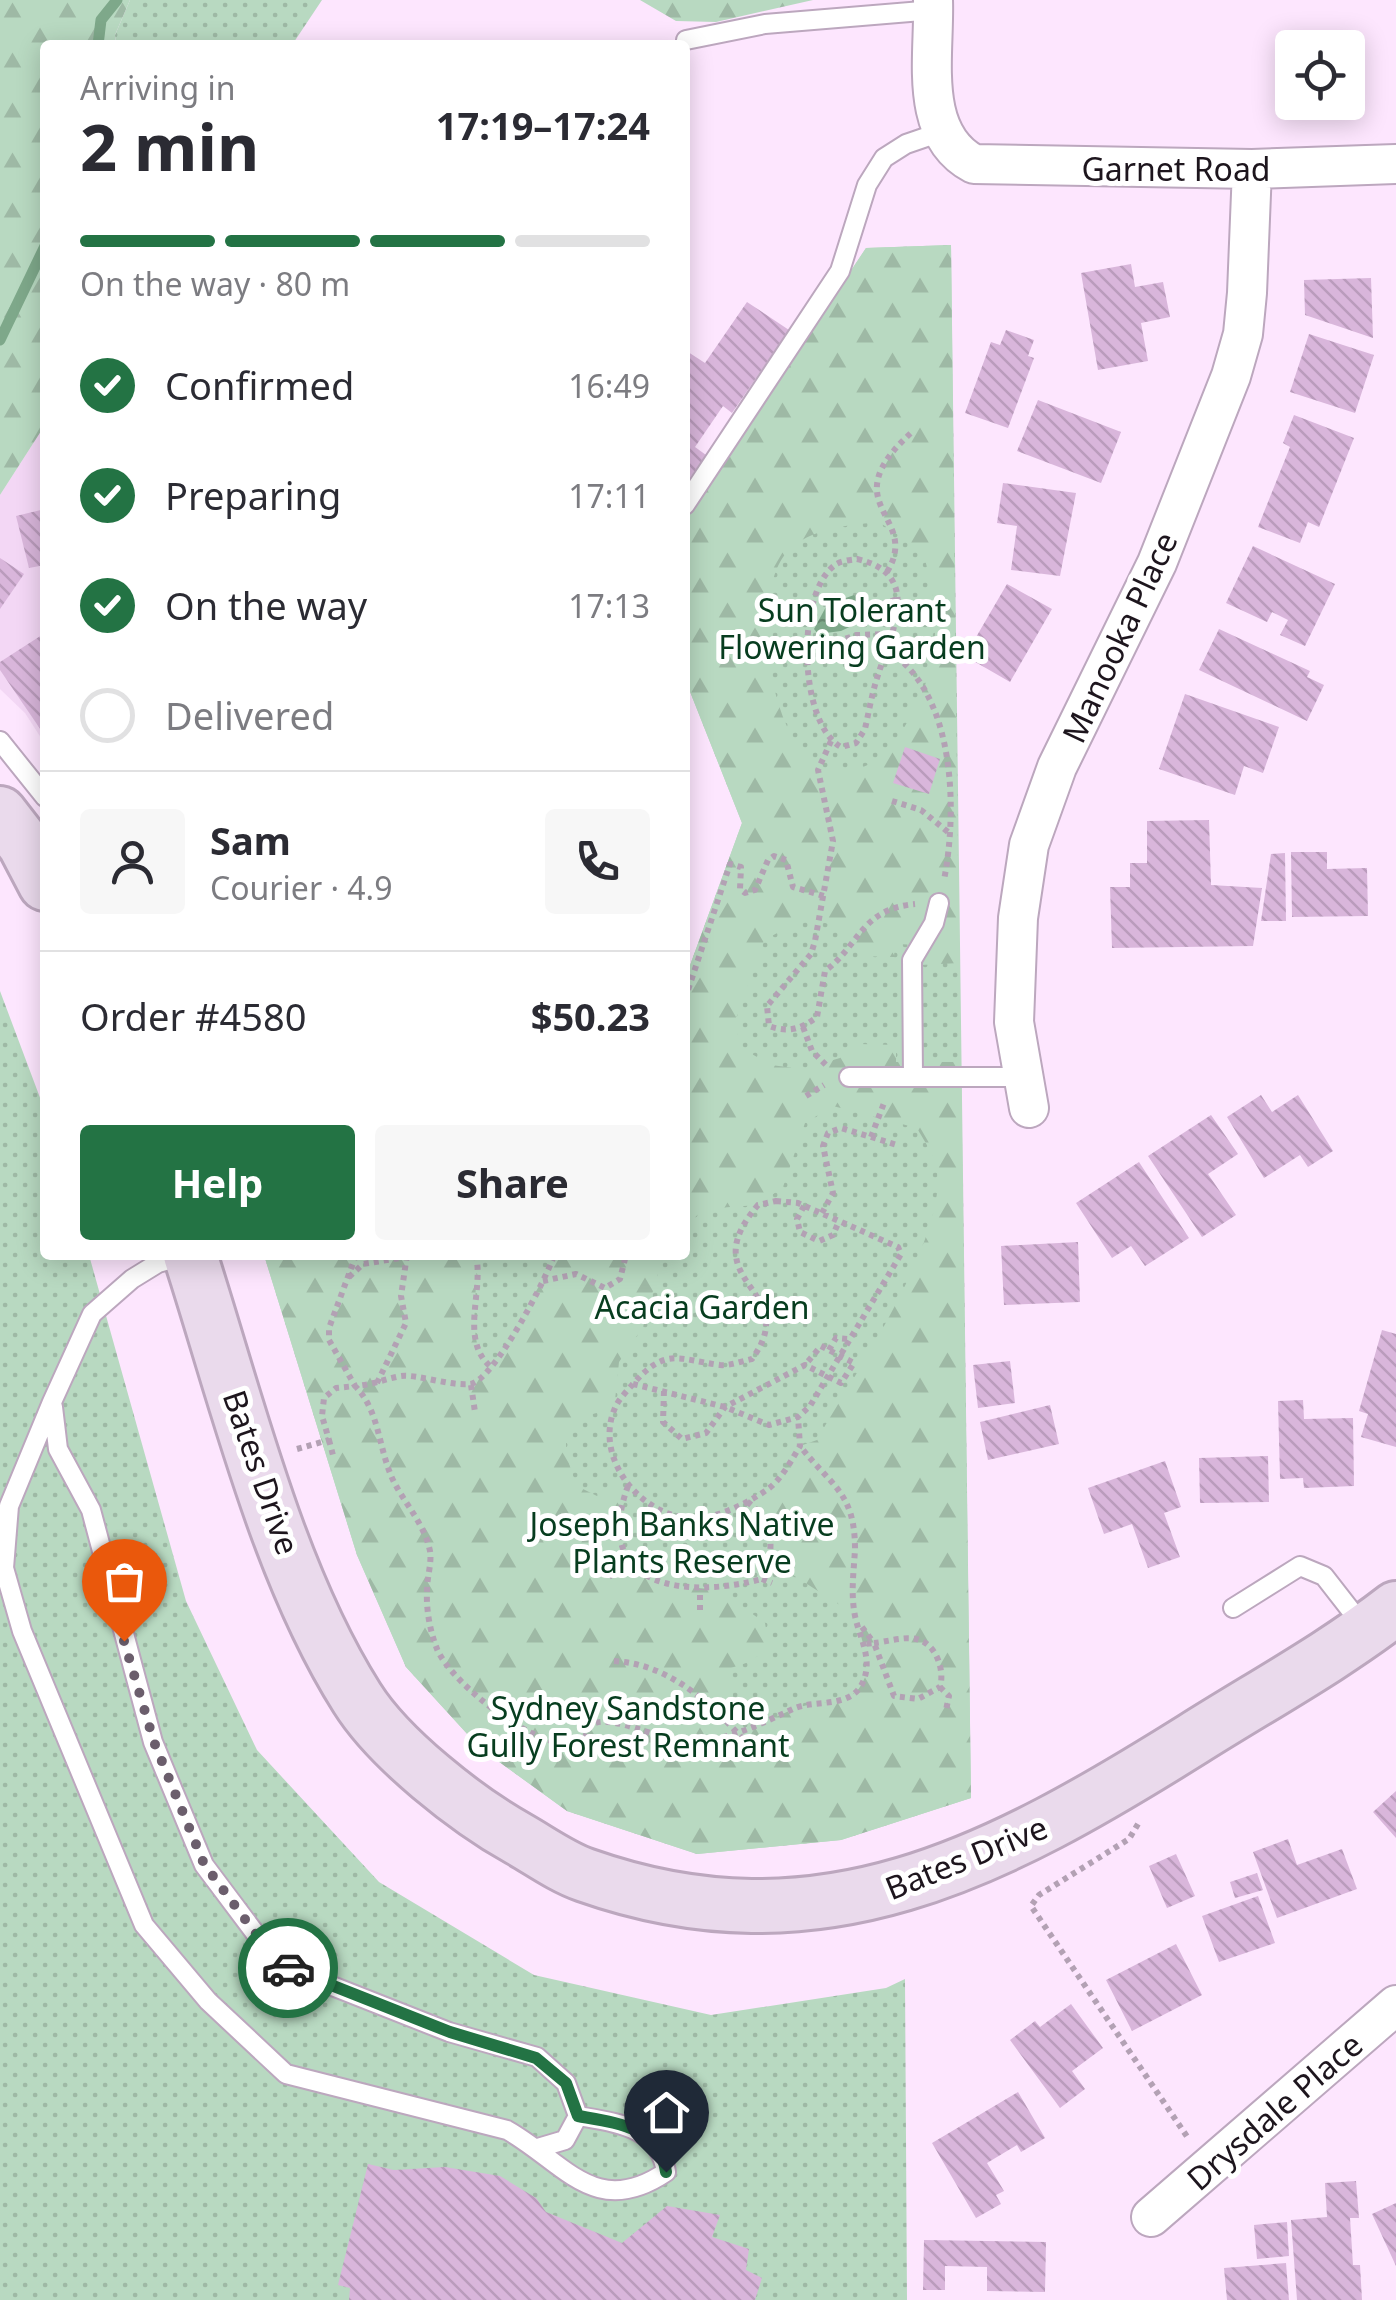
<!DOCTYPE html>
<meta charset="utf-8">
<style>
body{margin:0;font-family:"Noto Sans",sans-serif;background:#f7f7f7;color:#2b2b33;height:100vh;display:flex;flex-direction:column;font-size:38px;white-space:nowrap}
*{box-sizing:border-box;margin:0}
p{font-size:32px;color:#7c7c81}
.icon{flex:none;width:55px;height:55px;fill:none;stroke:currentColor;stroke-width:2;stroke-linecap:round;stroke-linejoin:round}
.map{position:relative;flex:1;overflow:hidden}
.drawer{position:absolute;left:40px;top:40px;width:650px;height:1220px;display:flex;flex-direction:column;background:#fff;border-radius:10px;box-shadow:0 5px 25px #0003}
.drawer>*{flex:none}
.tools{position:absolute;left:1275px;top:30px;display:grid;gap:20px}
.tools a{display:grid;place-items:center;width:90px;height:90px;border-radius:10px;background:#fff;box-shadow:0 5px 25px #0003;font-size:50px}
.pin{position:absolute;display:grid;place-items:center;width:85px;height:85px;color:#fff;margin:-102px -42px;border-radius:50% 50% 50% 0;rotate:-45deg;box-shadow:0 0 10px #0007}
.pin .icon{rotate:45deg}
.courier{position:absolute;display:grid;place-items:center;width:100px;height:100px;margin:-50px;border:8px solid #237344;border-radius:50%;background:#fff;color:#222;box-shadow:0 2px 12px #0007}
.head em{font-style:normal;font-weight:700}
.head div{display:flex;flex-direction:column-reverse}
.head{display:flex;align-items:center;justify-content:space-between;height:170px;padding:0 40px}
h1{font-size:65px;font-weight:700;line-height:75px}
.bar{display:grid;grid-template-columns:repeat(4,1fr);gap:15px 10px;align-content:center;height:120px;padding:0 40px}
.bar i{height:12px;border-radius:8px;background:#e1e1e2}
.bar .selected{background:#237344}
.bar p{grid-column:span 4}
.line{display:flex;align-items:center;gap:25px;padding:0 40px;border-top:2px solid #e1e1e2}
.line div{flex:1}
.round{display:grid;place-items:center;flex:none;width:105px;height:105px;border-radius:10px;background:#f7f7f7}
ol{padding:0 40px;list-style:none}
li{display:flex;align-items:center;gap:30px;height:110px}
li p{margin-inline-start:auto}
li .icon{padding:10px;border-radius:50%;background:#237344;color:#fff;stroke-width:4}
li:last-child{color:#7c7c81}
li i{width:55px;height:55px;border:5px solid #e1e1e2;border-radius:50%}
.cta{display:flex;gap:20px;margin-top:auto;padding:20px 40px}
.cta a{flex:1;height:115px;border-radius:10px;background:#237344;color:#fff;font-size:40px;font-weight:700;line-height:115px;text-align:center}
.cta a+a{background:#f7f7f7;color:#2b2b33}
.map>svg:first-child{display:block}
</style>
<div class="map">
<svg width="1396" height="2300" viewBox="0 0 1396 2300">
<defs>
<pattern id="grass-dots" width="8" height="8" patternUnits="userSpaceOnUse" patternTransform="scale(2.5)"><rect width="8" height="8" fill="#b8d9c1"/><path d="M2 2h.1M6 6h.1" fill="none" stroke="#9eb9a5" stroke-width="1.8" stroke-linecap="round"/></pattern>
<pattern id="forest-firs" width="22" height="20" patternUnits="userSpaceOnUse" patternTransform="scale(2.5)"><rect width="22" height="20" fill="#b8d9c1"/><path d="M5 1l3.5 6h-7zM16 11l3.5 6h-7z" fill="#9eb9a5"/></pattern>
<pattern id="water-ripples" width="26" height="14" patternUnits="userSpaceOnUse" patternTransform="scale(2.5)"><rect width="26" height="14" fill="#7ea88a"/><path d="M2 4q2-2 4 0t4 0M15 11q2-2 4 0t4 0" fill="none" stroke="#678870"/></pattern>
<pattern id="building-back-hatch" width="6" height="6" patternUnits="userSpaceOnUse" patternTransform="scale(2.5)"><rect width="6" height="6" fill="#d9b6db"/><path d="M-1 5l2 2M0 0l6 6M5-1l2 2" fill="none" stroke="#ba9cbc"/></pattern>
</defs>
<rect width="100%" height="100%" fill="#fde6fe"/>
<path fill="#f3d7f5" d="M45,425v319l-20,-31 -25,-24v-194z"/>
<path fill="url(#grass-dots)" d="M130,0h192l-30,45h-176l-1,-10z
M951,245l20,1553 -130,42 -144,14 -130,-43 -87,-63 -74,-81 -49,-112 -93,-300h421v-276l57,-156 -57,-144v-159l181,-272z
M0,991l45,120v144h44l97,346 71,149 122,132 155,93 177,40 175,-27 19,-9 2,321h-907z"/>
<path fill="url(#forest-firs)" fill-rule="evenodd" d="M0,0h130l-15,35 1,10h-71v380l-45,70z
M640,0h173l-97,22 -40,-1z
M951,245l8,718 -38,2v-20l-26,-1 -1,13 -34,-1c-26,-45 -55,-42 -96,-15l-30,83 9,25 28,16 31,4 38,-11 19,-14 37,1v17h65l10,736 -130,42 -144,14 -130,-43 -87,-63 -74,-81 -49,-112 -93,-300h92l-7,22c35,-31 96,-22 141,-22l-13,7 -3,63 5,32 12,10 60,-101 -13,-11h125l-20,72 -24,35 -5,48c-56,6 -55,31 -37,76l22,11 29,-11 -11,45 10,30 41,24 51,5 46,33 4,23 -17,15 -21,7 4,63c26,-3 42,-17 65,-24 15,-5 32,-3 46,-9 34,-15 16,-59 8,-84l-83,-53c1,-25 -4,-46 -26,-60l26,-14 29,-41 17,-6c33,-59 139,-213 118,-278 -4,-12 -12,-23 -18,-34l-84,-22 -28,17 -22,64 -25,18 -55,4 -18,19v-249l57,-156 -57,-144v-159l181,-272zM879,522l44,30c18,65 19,114 -18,174 -15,25 -27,39 -56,45 -77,15 -104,-173 -62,-219 23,-24 61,-27 92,-30z"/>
<path fill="url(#water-ripples)" d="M854,595l10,12 -4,15 -19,9 -23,3 -4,-5 13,-24z"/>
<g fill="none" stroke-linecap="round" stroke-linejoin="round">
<path stroke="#7ea88a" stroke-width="11" d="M98,45l3,-25 16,-20
M0,340l45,-94"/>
</g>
<path fill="url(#building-back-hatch)" d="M1131,264l4,23 28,-5 7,35 -29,6 7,38 -50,9 -17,-97z
M1371,278l2,60 -68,-23 -1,-35z
M747,302l42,28 -57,83 -9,-7 -28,41 11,8 -21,30v-135l20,13z
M1006,330l28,10 -6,16 6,2 -26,70 -43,-15 26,-71 9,3z
M1309,334l65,21 -19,58 -65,-21z
M1038,400l83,32 -20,51 -84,-32z
M1294,415l60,23 -35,89 -11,-5 -8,21 -42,-16 32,-80 -7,-4z
M1003,483l73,10 -16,83 -49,-6 6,-44 -20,-3z
M45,509v56l-16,3 -13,-52z
M1253,546l82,38 -30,62 -25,-11 8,-15 -16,-8 -5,10 -41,-19z
M0,558l24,16 -24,35z
M1007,584l45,25 -42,73 -45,-26z
M1219,629l91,42 -3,6 17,8 -17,36 -108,-51z
M45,633v103l-45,-66v-8z
M1185,694l94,33 -16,46 -19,-7 -9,29 -76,-26z
M905,747l35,12 -11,35 -36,-11z
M1209,820l2,65 51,3 -9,58 -141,2 -2,-61h20v-24h17v-42z
M1291,852h36v17l40,-1 1,48 -76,1z
M1285,853l1,68h-25l10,-67z
M1261,1095l11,17 26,-17 35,56 -25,16 -8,-12 -36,23 -37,-61z
M1211,1115l27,39 -30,20 28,41 -34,22 -54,-81z
M1139,1162l50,76 -44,28 -14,-20 -19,12 -36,-55z
M1078,1242l2,60 -76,3 -3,-59z
M1382,1330l14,4v113l-35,-10 7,-23 -9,-3z
M1010,1361l5,42 -37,5 -5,-43z
M1303,1400l1,19 49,-1 1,68 -50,2 -1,-10 -23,1 -2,-78z
M1050,1405l9,39 -71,16 -8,-38z
M1268,1456l1,46 -69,1 -1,-45z
M1165,1461l16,46 -17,6 16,44 -32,11 -16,-44 -28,10 -16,-46z
M1396,1791v47l-23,-26z
M1288,1839l9,26 45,-16 15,40 -80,29 -24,-66z
M1176,1854l19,42 -28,12 -18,-42z
M1257,1873l6,17 -28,8 -5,-16z
M1258,1896l17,47 -56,19 -17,-46z
M1176,1944l26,51 -70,36 -26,-51z
M1071,2004l32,44 -31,23 13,18 -25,19 -50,-68 25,-19 5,6z
M1018,2092l27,46 -24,14 -4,-7 -30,18 17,28 -8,4 5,9 -25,14 -44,-75z
M368,2164l26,6 51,-3 55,9 36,22 10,14 76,31 45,-37 53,9 -8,22 37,12 -3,21 16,8 -7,22h-406l1,-12 -12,-3z
M1356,2181l3,37h-9l3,47h7l2,35h-65l-6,-80 36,-3 -2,-34z
M1396,2203v63l-24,-52z
M1287,2222l2,34 -32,3 -3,-34z
M924,2240l122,2 -1,50 -58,-1v-24l-42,-1v24h-22z
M1286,2263l3,37h-62l-3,-32z"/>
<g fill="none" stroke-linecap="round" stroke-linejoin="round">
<g stroke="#bca7be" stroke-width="22">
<path id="service" d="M686,40l79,-16 169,-14
M685,505l155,-234 27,-86 17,-27 22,-14 35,-12
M0,741l45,56
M913,1076l-1,-116 22,-37 5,-20
M849,1077h173
M185,1255l-27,8 -26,16 -40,35 -40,88 -43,104 -5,62 18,63 122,294 64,76 78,73 221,56c57,32 88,90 159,42 -6,-45 -49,-49 -88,-56
M53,1407l5,42 33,61 62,232 51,123 75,100 170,67 88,25 29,26 12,33 -13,24 -27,8
M1233,1608l67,-42 24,10 39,50"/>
</g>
<g stroke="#bca7be" stroke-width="42">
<path id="minor" d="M933,0c2,54 -16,134 41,164l278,5 144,-5
M1029,1108l-15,-86 4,-104 11,-73 28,-78 100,-204 74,-187 12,-42 4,-41 5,-124
M1151,2217l245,-212"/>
</g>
<g stroke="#bca7be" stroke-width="58">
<path id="secondary" d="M0,813l24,31 21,40
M190,1255c46,142 87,317 167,443 32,51 110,112 162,141 21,12 43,28 66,36 235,83 413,-14 608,-136 68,-43 140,-82 203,-131"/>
</g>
<path stroke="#b3a1b4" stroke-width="6" stroke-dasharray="5 5" stroke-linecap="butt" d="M857,559c67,15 34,74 21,116 -6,18 -9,36 -13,54l-9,14 -15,4c-42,-23 -46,-153 -6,-182 5,-4 15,-5 22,-6z
M887,572c35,-57 -57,-66 25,-140
M868,618l7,-11 22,-8
M888,651c67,41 70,158 56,229
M808,652l48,-17 37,-1
M831,741l-13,29 15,71 -18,100 -4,13 -44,52 2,20c19,7 32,3 48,-9l8,-46c35,-26 36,-62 90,-67
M892,801l29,9 27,22
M685,999l45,-135 11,3 -1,22 5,4 10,-3 13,-30 6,-4 12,4 7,27 31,9
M803,1027l9,24 14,14
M806,1096l18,-11
M871,1137l26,8
M776,1201l22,2 100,44 3,7 -91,152 -12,11 -29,8 -44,-18 -92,-23c33,-38 47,-24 87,-19 10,1 22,-4 32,-6 52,-71 -62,-75 6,-154z
M804,1206l-7,13 3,13 19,9 14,-6 6,-14
M822,1213l11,-20 -10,-47 5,-13 13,-5 30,9 13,-34
M356,1255l-27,73v12l26,46c16,-1 30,-7 46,-10 16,-2 48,10 69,8 23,-2 77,-106 84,-129
M476,1255c8,37 -17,85 15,112
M349,1277l14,-13 43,-7
M543,1281l33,-7 29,14 15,-9 6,-24
M829,1350l7,-12 12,1
M377,1383l29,-60 -5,-27 6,-41
M633,1384c-6,7 -15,16 -18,24 -22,50 26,108 75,110 25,2 58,-15 78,-29 14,-10 24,-30 32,-43l-2,-29
M471,1385l4,27
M664,1391l-1,31 19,17 24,-6 19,-26 80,-42 36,18 13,-20 -33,-17 -16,19
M329,1440l5,19
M297,1449l32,-9 -7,-24 2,-18 12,-10 19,-2c26,26 23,66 40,98 12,22 30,42 35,67 2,12 -3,26 -3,39 -1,20 3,41 10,59 15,36 109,110 147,93 2,-7 3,-16 11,-19 21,-7 65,17 89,18 38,3 76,-17 109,-32 21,-10 56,0 69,-25 13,-26 -5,-49 -8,-74 -3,-21 0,-41 1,-61 0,-57 -24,-63 -55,-103
M628,1486c-38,103 59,113 134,93 14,-28 12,-59 -16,-78
M609,1577l18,-16
M762,1579l10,4
M700,1610v-21
M862,1627l12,16c12,-1 30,-7 42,-4 20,4 29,31 24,48l-22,12 -24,-3 -20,-53 -10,1
M614,1661c53,3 94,39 128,77
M940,1687l9,9 -3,14
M1138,1824l-9,15 -90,56 -8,11 157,232"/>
<use href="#service" stroke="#fff" stroke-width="18"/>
<use href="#minor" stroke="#fff" stroke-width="38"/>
<use href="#secondary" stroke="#eadaec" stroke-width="52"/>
</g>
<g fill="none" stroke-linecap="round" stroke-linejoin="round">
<path stroke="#6b5e6c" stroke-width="10" stroke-dasharray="0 18" d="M124,1641l30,101 50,122 75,101 9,3"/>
<path stroke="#237344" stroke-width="12" d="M288,1968l162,64 86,26 30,25 12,33c39,7 82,11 88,56"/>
</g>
<g text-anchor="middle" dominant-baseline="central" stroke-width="10" stroke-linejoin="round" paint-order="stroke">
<g font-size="32" fill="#1d151d" stroke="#fff">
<text x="1176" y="168">Garnet Road</text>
<text transform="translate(1119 637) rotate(-65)">Manooka Place</text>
<text transform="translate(262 1472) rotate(71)">Bates Drive</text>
<text transform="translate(966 1857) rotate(-22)">Bates Drive</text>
<text transform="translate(1274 2111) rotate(-41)">Drysdale Place</text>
</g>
<g font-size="32" fill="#073d1f" stroke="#fff">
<text x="852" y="609">Sun Tolerant<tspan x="852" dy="37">Flowering Garden</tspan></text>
<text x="702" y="1306">Acacia Garden</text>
<text x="682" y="1523">Joseph Banks Native<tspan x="682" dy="37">Plants Reserve</tspan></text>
<text x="628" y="1707">Sydney Sandstone<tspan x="628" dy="37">Gully Forest Remnant</tspan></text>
</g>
</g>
</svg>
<div class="tools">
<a><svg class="icon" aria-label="locate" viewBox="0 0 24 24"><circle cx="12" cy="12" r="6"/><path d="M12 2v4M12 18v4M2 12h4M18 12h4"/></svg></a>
</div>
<div class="pin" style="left:124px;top:1641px;background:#ea580c"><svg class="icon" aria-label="bag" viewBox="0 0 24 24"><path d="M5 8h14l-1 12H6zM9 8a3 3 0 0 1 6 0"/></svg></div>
<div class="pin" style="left:666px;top:2172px;background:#1f2937"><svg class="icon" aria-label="home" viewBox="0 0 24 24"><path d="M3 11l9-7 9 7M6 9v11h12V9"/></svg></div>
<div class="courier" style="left:288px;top:1968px"><svg class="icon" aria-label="car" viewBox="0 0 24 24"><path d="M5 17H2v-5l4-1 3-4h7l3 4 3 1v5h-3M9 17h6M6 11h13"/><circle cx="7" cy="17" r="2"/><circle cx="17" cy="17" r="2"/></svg></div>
<section class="drawer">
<div class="head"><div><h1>2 min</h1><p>Arriving in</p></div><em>17:19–17:24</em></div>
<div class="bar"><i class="selected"></i><i class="selected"></i><i class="selected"></i><i></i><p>On the way · 80 m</p></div>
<ol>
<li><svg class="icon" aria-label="check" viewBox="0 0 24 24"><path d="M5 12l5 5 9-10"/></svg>Confirmed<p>16:49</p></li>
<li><svg class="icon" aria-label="check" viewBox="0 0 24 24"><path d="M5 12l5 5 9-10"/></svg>Preparing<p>17:11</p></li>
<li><svg class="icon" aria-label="check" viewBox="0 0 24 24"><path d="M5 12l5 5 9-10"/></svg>On the way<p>17:13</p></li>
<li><i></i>Delivered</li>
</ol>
<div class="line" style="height:180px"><a class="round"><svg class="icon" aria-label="person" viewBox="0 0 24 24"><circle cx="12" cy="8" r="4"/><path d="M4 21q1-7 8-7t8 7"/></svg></a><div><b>Sam</b><p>Courier · 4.9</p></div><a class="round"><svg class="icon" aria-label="phone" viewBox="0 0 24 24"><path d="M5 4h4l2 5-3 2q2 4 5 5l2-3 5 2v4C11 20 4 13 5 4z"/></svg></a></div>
<div class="line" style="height:130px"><div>Order #4580</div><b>$50.23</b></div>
<div class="cta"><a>Help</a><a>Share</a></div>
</section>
</div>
